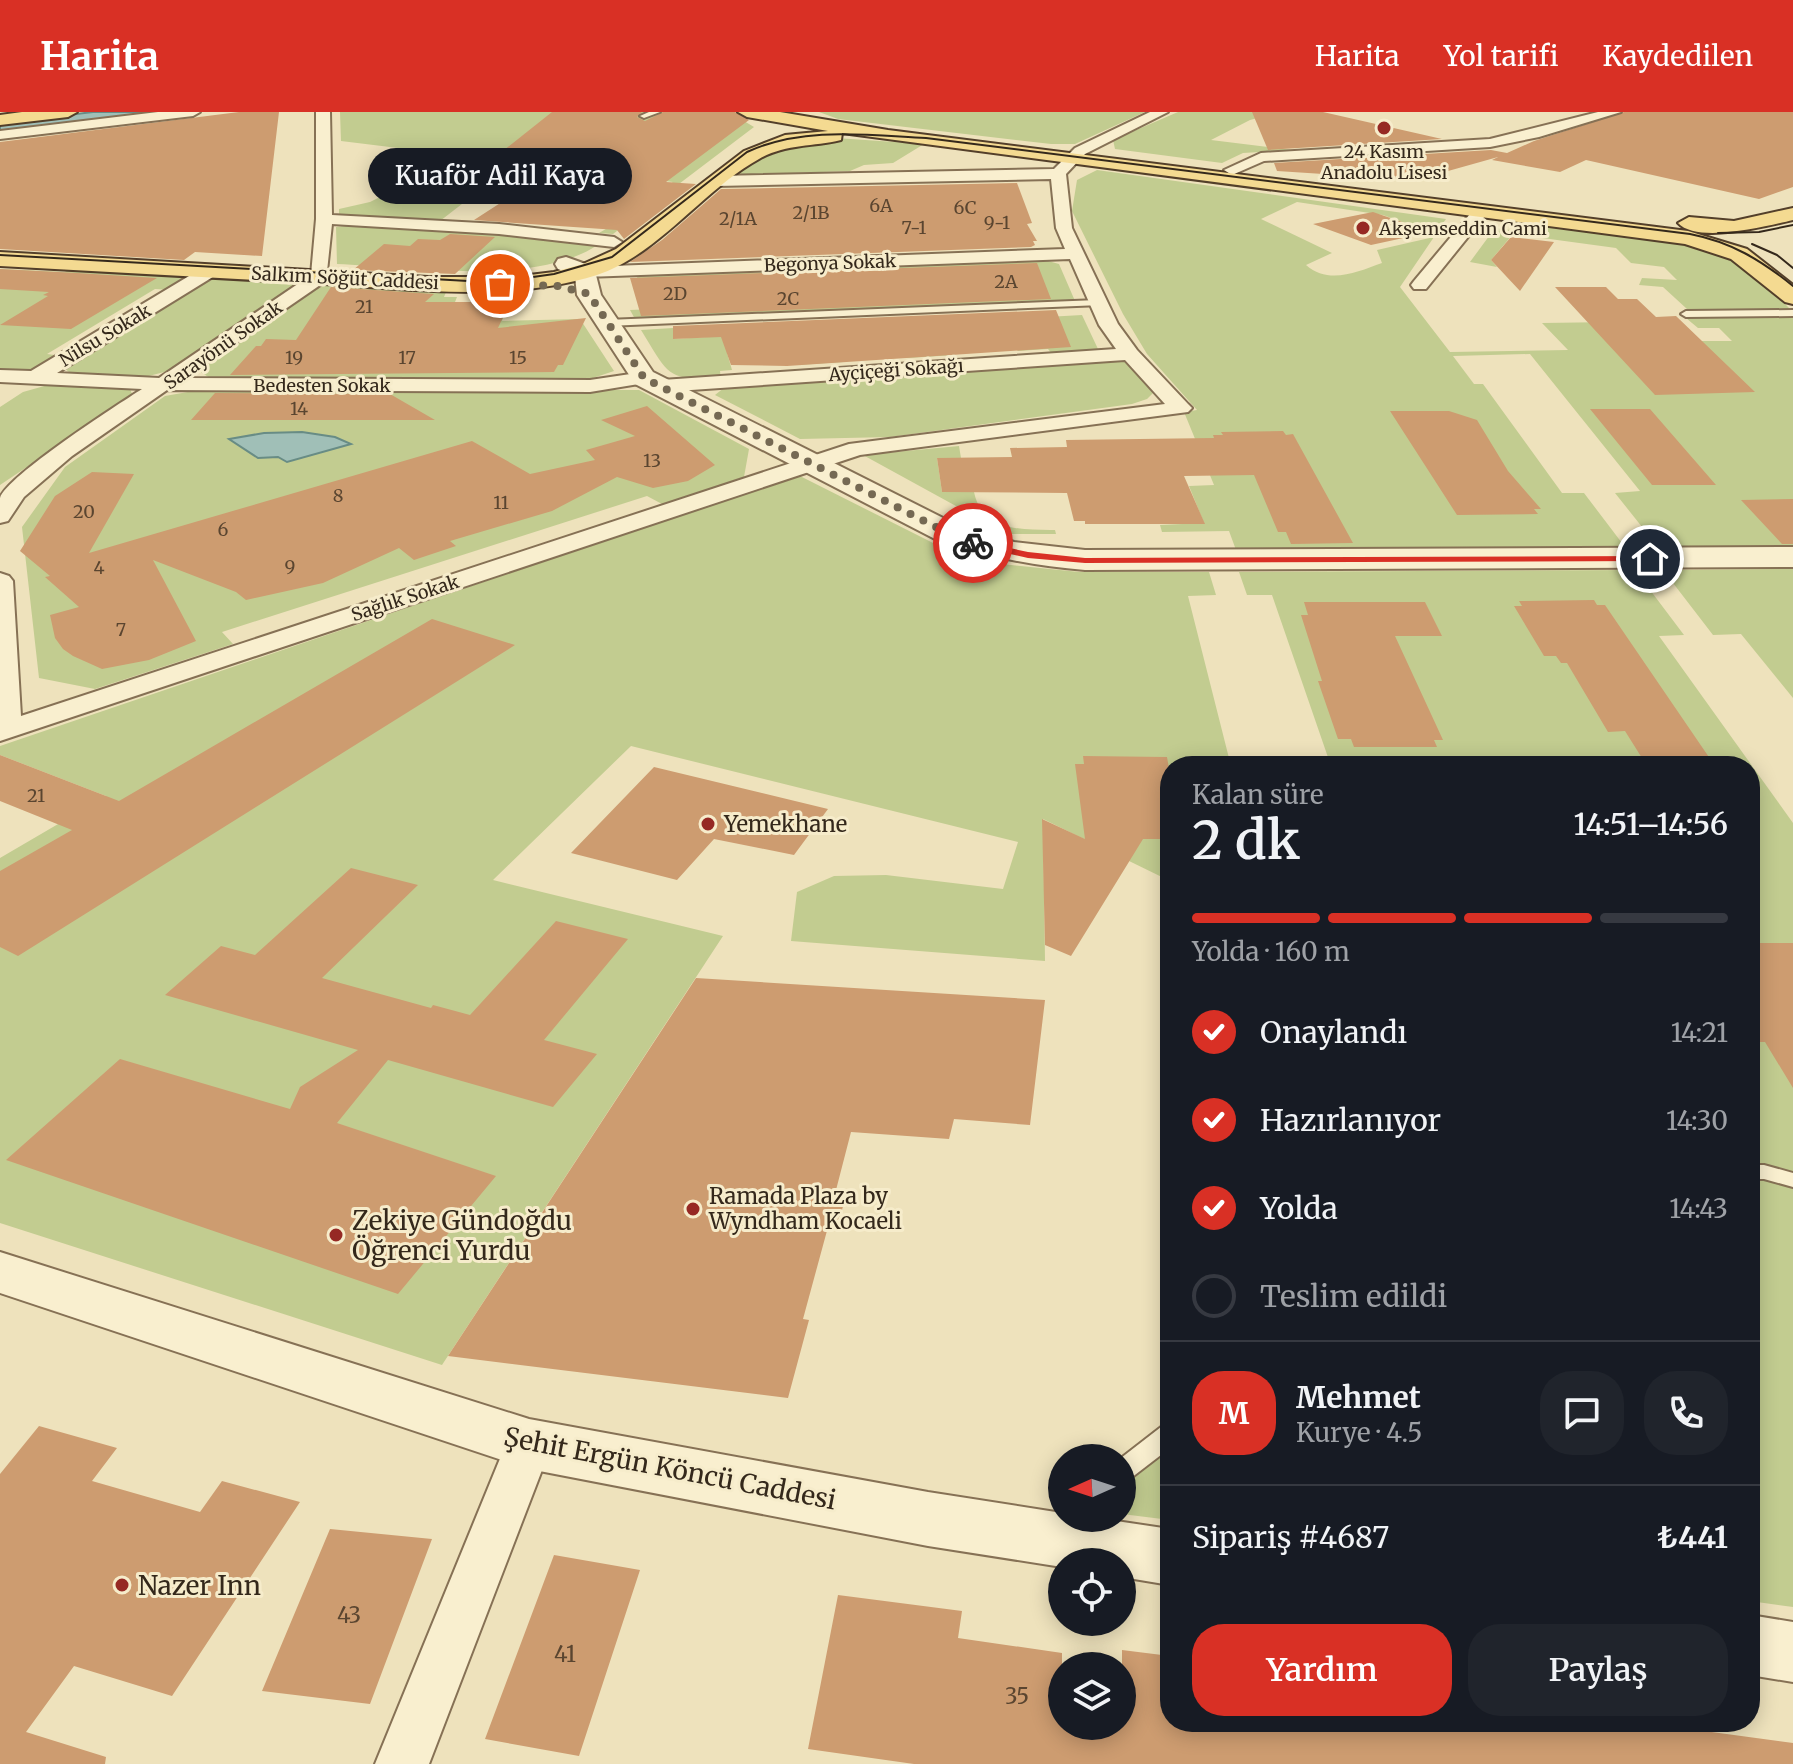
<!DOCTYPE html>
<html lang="tr">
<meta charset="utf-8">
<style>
body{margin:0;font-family:Merriweather,serif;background:#20242c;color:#f1f3f6;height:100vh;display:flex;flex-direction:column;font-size:30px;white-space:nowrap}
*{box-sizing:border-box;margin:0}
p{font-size:26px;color:#9ea1a6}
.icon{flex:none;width:44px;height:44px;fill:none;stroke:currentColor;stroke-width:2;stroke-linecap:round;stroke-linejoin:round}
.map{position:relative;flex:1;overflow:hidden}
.details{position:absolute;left:1160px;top:644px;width:600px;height:976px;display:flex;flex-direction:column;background:#171b24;border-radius:32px;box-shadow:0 4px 20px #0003}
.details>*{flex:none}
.needle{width:52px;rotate:267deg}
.controls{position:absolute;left:1048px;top:1332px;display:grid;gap:16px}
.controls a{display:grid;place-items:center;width:88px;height:88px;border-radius:50%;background:#171b24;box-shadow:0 4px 20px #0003;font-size:40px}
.pin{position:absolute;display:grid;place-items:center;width:68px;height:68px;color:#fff;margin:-34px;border:4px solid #fff;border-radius:50%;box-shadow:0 2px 8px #0007}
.courier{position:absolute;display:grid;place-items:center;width:80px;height:80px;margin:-40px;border:6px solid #d93025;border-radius:50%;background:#fff;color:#222;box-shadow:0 2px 10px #0007}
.bubble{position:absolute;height:56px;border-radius:28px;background:#171b24;box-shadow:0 4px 20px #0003;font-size:26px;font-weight:600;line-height:56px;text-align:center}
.summary em{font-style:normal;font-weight:600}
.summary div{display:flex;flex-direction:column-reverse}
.summary{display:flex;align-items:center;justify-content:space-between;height:136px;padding:0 32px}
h1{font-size:52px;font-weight:600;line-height:60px}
.bar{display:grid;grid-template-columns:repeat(4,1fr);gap:12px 8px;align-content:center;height:96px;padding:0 32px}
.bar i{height:10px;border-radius:6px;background:#363941}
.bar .selected{background:#d93025}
.bar p{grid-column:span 4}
.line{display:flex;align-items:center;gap:20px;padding:0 32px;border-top:2px solid #363941}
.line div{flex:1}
.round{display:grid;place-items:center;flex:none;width:84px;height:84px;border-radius:32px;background:#20242c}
ol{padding:0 32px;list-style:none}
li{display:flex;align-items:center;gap:24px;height:88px}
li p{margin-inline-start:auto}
li .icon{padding:8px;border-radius:50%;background:#d93025;color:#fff;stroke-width:4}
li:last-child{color:#9ea1a6}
li i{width:44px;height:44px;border:4px solid #363941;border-radius:50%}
.cta{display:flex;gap:16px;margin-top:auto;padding:16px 32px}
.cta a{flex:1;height:92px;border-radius:32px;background:#d93025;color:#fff;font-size:32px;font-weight:600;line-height:92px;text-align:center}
.cta a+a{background:#20242c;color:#f1f3f6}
header{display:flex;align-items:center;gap:48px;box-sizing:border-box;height:112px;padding:0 40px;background:#d93025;color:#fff}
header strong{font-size:38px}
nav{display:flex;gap:44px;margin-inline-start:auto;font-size:28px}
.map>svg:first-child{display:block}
</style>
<header>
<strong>Harita</strong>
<nav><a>Harita</a><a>Yol tarifi</a><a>Kaydedilen</a></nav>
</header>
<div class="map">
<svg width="1793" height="1652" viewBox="0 0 1793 1652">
<rect width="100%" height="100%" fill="#eee2bc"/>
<path fill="#c2cc90" d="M340,0h363l36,6 15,9 -141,107 -14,-1 12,-7 -71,-33 -39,-1 -30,5 -31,24 -101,-7v-5l31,-7 20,-10 -1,-23 7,-4 72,15 55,2 6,6 120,11 24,-17 -332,-41z
M819,0h326l-70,32h-24l-213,-25z
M1178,0h103l-31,8 -39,20 82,10 -50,3 -21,10 -107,-14 -2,-9z
M836,26l88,6 -31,19 -29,2 -14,6 -117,4 30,-23z
M1097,58l349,49 -11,15 -52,-19 -86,-13 -36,17 71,34 -26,12c23,20 51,7 76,-2l-5,-13 57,-13 -34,50 50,65 118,-2 -26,-27 71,-1 79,19h40l-13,-13h-21l-12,-10 107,-1v229l-135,1 -43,-54 25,-2 -110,-137 -77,2 21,28h9l79,109h22l41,54 -389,3 -7,-19 -67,1 -2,-7 44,-2 -15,-37 25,-1 -30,-73 13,-2 -50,-56 -24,-40 -51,-103 5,-31z
M1541,112c56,7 120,7 173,27 28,11 59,40 79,61l-106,-3 -24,-22 -24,-2 3,-7 35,2 -13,-13 -33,-4 -15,-15 -103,-14 -22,26 6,7 -27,-5 25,-34 39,5z
M345,114l162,8 89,12c-62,40 -187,21 -259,18l-1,-37z
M1023,147h18l18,5 16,37 -440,18 -5,-9 22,-1 -16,-34 185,-4v-4l202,-5z
M73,155l115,7 4,4 -20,12 -17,-1 -108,65 15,2 -19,12 -43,5v-104l65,3z
M225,163l65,3 7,7 -129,86 -23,6 -76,-5 -6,-5 144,-88z
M349,169l100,4 -5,12h13l-2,5 49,13 -2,6 78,-2 34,52 -24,8 -380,-1 -11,-7 122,-85z
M1082,203l16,34 -45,6 -5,-6 -30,2 -11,-17 -62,5 10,16 -48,3 -10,-16 -62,4 8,16 -45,3 -7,-17 -64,5 5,17 -12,1 1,7c-55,3 -52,-3 -80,-48l32,-2v11z
M1122,247l32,33 -7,7 -15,5 -242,33 -90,2 -85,-44 10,-8z
M48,273l82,4 3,7 -133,89v-78l23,-15z
M199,278h440l110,59 -5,28 -82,27 -15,-8 -425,136 11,12 -138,45 -56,-11 -17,-151 43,-60 100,-71z
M959,334l2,12h-24l5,34h32c8,39 48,38 81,38l1,4h-49l-144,-79z
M798,363l151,76 53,13 77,8h130l7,23 -28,1 43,170h-61v115l-127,-62 2,142 -254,-20 6,-49 37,-16 52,-1 117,14 15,-47 -387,-96 -138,134 230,56 -281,429 -442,-142v-365l106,-62 -106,-41v-9z
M1793,457v129l-52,-64 -28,1 -50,-65z
M1635,458l49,65 -25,1 134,187v784l-43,-6v-835h-419l-59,-171h-25l-8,-23z
M1170,1322v86l-48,-6v-43z"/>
<path fill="#a0bfb7" stroke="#688c85" stroke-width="2" d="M93,0h75l-168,20v-9z
M302,320l33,5 16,7 -64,18 -9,-5 -20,1 -29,-19 35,-6z"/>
<path fill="#cd9c70" d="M239,0h40l-17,144 -67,-4 -11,8 -184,-11v-107z
M552,0h90l-5,5 8,4 18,-9h72l14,8 -83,62 30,2 -72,55 -7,-9 -143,-10 84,-54 -64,-8z
M1252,0h71l119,27 -174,11z
M1624,0h169v75l-34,12 -173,-39 -26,12 -68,-12 6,-3 -82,23 -139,-9 -3,-8 217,-13 16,3 27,-12z
M1017,71l15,40 -5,1 10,17h-4l2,4 -4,2 -401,15 32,-22 59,-51z
M1373,100l58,20 -60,13 -58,-21z
M450,122l45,3 -40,37 -102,-4 31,-26 26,2 8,-7 22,1z
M1511,125l43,5 -34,49 -29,-31z
M1037,151l14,36 -410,17 -11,-38z
M0,157l77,4 80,5 -86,51 -71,-4 48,-29 -5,-1 6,-3 -49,-3z
M331,175l103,7 -9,8h85l-12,26 88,-10 -23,47h-5l-4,7 -324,3 26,-29h5l5,-7 30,1z
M1555,175h51l12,12h19l19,18 20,-1 79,76 -100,3z
M1056,198l15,37 -284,19 -56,-1 -10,-28 -48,2v-13z
M215,281l175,1 45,26h-244z
M647,294l68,59 -27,16 -35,7 -36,-11 -65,34 -102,30 6,5 -42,14 -15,-12 -76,35 -77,17 -10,-8 -83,-32 43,81 -47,19 -47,9 -29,-13 -10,-7 -8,-11 -5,-23 29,-8 -34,-30 5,-1 -30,-25 35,-55 37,-24 42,2 -45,79 383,-112 58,33 65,-14 -9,-10 49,-14 -34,-16z
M1590,297h60l66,76h-64z
M1390,299h59l28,9 31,51 33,38h-7l4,5 -81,1z
M1283,319l3,4 7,-1 60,109 -62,1 -5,-12h-8l-24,-57 -70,1 21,48h-120v-3h-11l-7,-28 -125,-1 -5,-34 75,-1 -2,-9 57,-1 -1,-7 148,-2 -1,-3h10l-2,-3z
M1793,387v45h-11l-41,-44z
M1594,488l3,5h8l110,161h-68l-22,-35 -17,1 -41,-69h-6l-5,-7h-12l-30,-50h8l-3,-5z
M1304,490h121l17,34h-47l48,104h-9l3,7h-83l-3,-8h-13l-20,-58h4l-21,-66h7z
M432,507l83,26 -497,311 -18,-9v-76l72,-41 -72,-29v-46l119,46z
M1083,644l84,1 3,17v65h-27l-72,117 -26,-11 -3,-126 43,20 -10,-75h9z
M654,655l174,42 -34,46 -80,-16 -37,41 -106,-27z
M351,756l67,17 -96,93 109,30 2,-3 37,10 86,-94 72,18 -84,101 53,14 -44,53 -165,-47 -51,63 159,53 -98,118 -392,-134 114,-101 170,50 10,-22 58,-37 -193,-55 56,-49 34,9z
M1750,831h43v145l-28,-46h-15z
M696,866l349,22 -15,125 -76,-6 -5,20 -98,-7 -15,58 11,2 -10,36 -9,-1 -25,92 6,1 -21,78 -340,-42z
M39,1314l78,22 -25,33 108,31 22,-31 78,21 -128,194 -98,-30 -48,66 80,25 -1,7h-105v-290z
M330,1417l102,10 -62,165 -108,-13z
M554,1443l86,15 -61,186 -94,-17z
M838,1483l124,16 -4,27 104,15v73h60v-76l48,6v66h468l155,21v21h-879l-106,-15z"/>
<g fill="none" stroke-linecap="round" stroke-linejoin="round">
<g stroke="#867155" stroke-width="4">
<path id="service" d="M649,0h11l-16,6 -4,-2z
M1098,188l3,1v4l-494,21 -5,-3 5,-3z
M1793,198v6l-107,1 -5,-3 5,-3z
M1750,1053h14l29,8v14l-29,-8h-14z
M1170,1312v24l-39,30 -9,3 -1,-23 40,-31z"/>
</g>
<g stroke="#867155" stroke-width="4">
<path id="minor" d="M158,0h42l-7,4 -193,23v-8z
M316,0h14l2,103 167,9 115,13 8,5 -8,5 -115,-13 -167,-10 -6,57 -141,97 405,2 54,-8 10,6 -3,4 -61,10 -423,-2 -95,66 -48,41 -16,24 -8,2c0,-7 0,-18 0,-25 7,-22 117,-93 142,-109l-142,-7v-12l31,1 173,-104h12l3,4 -3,4 -159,98 102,5 152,-103 5,-56z
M1150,0h18l-83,42 -19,20 6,54 46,96 19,26 51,54 4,4 -4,4 -328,43 -860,286v-168l9,3 4,5 8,135 828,-272 316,-40 -40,-44 -463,32 -10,-6 10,-6 454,-31 -17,-24 -29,-66 -484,18 -9,-5 9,-5 479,-18 -9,-21 -5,-49 -335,7 -8,-5 8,-5 338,-7 21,-21z
M1598,0h23l-82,25 -49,10 -226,14 -32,14 -8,-5 37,-17 229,-14z
M1481,94l8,5 -63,78h-12l-3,-4 3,-4 61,-73z
M529,1313l16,6 7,13 -123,320h-54l131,-320 7,-13z"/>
</g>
<g stroke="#867155" stroke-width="4">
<path id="tertiary" d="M566,145l28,10 7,28 52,77 304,153 57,17 71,8 708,-3v20l-708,3c-52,-4 -101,-14 -150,-31l-300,-155 -58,-89 -2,-19 -17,-7 -3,-5 3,-5z
M0,1140l529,167 399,73 134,21v5h34l74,11v56l-48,-8v-15h-60v5l-134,-21 -399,-77 -529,-176z
M1750,1503l43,7v60l-43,-7z"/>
</g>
<g stroke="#533f2a" stroke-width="4">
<path id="primary" d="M22,0h55l-9,5 -68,8v-10z
M738,0h42l108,18 800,101 59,18 46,36v19l-8,-2 -54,-43 -46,-15 -843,-111 -1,7c-29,7 -56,4 -82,19 -55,30 -101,96 -162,116 -93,29 -193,13 -289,8 -102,-6 -205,-11 -308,-17v-14l428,25h85l41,-5 29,-8 33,-15 128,-98 41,-16 43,-4 -81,-14z
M1793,96v12c-25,6 -96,24 -115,3l11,-6 45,4z"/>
</g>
<use href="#service" fill="#f9efcf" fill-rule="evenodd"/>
<use href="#minor" fill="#f9efcf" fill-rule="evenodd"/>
<use href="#tertiary" fill="#f9efcf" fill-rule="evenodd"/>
<use href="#primary" fill="#f4da91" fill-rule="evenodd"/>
<path stroke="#34281b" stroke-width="2" d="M1718,121l41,-1 34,-7
M1752,132l25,11 16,13
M0,143l468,26 44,-1 42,-6 58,-17 135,-105c56,-26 119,-17 179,-14l764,96c41,8 71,26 103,52"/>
</g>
<path fill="#d93025" d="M973,428l55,12 57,6 565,-2 5,3 -5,2 -565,2 -57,-5 -58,-13z"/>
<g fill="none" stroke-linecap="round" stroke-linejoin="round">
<path stroke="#756953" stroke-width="8" stroke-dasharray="0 14.4" d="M500,172l58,2 31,8 55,84 302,154 27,11"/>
</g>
<g fill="#962924" stroke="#f6eccb" stroke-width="3">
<circle cx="1384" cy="16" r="8"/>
<circle cx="1363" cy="116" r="8"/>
<circle cx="708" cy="712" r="8"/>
<circle cx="693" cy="1097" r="8"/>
<circle cx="336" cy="1123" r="8"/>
<circle cx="122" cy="1473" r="8"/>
</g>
<g text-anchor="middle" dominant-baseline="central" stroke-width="6" stroke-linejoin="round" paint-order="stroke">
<g font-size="18" fill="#34281b" stroke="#f6eccb">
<text x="1384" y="39">24 Kasım<tspan x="1384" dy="21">Anadolu Lisesi</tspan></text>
<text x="1379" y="116" text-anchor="start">Akşemseddin Cami</text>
</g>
<g font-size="18" fill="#5a4530">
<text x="881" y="93">6A</text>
<text x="965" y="95">6C</text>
<text x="811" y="100">2/1B</text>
<text x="738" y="106">2/1A</text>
<text x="997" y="110">9-1</text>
<text x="914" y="115">7-1</text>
<text x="1006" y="169">2A</text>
<text x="675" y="181">2D</text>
<text x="788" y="186">2C</text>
<text x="364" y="194">21</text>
<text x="294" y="245">19</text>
<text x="407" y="245">17</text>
<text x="518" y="245">15</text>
<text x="299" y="296">14</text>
<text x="652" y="348">13</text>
<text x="338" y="383">8</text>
<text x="501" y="390">11</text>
<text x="84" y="399">20</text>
<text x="223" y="417">6</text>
<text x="290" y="454">9</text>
<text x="99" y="455">4</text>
<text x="121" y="517">7</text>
<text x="36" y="683">21</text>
</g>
<g font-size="18" fill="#34281b" stroke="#f6eccb">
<text transform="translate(830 151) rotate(-2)">Begonya Sokak</text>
<text transform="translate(345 166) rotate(3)">Salkım Söğüt Caddesi</text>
<text transform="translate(105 223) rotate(-31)">Nilsu Sokak</text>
<text transform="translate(223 233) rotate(-35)">Sarayönü Sokak</text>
<text transform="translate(896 258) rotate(-4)">Ayçiçeği Sokağı</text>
<text x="322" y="273">Bedesten Sokak</text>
<text transform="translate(405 486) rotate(-18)">Sağlık Sokak</text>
</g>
<g font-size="22" fill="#34281b" stroke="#f6eccb" text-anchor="start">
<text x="724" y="712">Yemekhane</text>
<text x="709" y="1084">Ramada Plaza by<tspan x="709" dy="25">Wyndham Kocaeli</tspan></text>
</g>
<g font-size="22" fill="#5a4530">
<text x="349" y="1503">43</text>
<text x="565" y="1542">41</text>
<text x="1017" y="1584">35</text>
</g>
<g font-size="26" fill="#34281b" stroke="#f6eccb" text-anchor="start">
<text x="352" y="1108">Zekiye Gündoğdu<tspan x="352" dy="30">Öğrenci Yurdu</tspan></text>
<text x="138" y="1473">Nazer Inn</text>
</g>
<g font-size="26" fill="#34281b" stroke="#f6eccb">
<text transform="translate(670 1356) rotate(11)">Şehit Ergün Köncü Caddesi</text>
</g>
</g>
</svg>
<div class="controls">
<a><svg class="needle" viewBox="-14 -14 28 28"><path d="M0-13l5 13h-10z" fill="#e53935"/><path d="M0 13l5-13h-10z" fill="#9ea1a6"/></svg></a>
<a><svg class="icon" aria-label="locate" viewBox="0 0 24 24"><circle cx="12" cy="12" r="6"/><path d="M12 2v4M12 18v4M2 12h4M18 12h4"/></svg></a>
<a><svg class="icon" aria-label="layers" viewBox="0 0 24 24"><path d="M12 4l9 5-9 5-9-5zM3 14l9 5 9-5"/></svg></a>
</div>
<div class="pin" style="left:500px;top:172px;background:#ea580c"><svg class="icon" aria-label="bag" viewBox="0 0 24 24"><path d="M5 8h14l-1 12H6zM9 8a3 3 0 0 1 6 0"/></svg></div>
<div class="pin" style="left:1650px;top:447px;background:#1f2937"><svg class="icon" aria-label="home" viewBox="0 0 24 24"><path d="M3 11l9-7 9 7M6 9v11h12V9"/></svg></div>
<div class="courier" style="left:973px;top:431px"><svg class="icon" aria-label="bike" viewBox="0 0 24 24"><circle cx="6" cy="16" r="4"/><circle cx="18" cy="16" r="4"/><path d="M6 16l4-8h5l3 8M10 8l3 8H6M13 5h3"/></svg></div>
<div class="bubble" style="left:368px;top:36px;width:264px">Kuaför Adil Kaya</div>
<section class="details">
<div class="summary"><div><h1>2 dk</h1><p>Kalan süre</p></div><em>14:51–14:56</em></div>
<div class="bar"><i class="selected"></i><i class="selected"></i><i class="selected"></i><i></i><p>Yolda · 160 m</p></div>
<ol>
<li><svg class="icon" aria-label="check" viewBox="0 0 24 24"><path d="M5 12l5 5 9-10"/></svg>Onaylandı<p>14:21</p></li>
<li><svg class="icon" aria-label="check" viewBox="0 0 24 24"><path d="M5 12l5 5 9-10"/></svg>Hazırlanıyor<p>14:30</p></li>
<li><svg class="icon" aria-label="check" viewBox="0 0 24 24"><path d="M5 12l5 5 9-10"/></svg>Yolda<p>14:43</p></li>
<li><i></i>Teslim edildi</li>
</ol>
<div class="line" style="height:144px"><b class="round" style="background:#d93025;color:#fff">M</b><div><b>Mehmet</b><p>Kurye · 4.5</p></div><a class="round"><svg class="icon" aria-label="chat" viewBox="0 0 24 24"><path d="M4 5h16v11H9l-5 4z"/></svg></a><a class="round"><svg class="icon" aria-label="phone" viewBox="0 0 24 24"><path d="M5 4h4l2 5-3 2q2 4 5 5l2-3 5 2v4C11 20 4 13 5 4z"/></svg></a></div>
<div class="line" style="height:104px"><div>Sipariş #4687</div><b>₺441</b></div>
<div class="cta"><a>Yardım</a><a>Paylaş</a></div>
</section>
</div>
